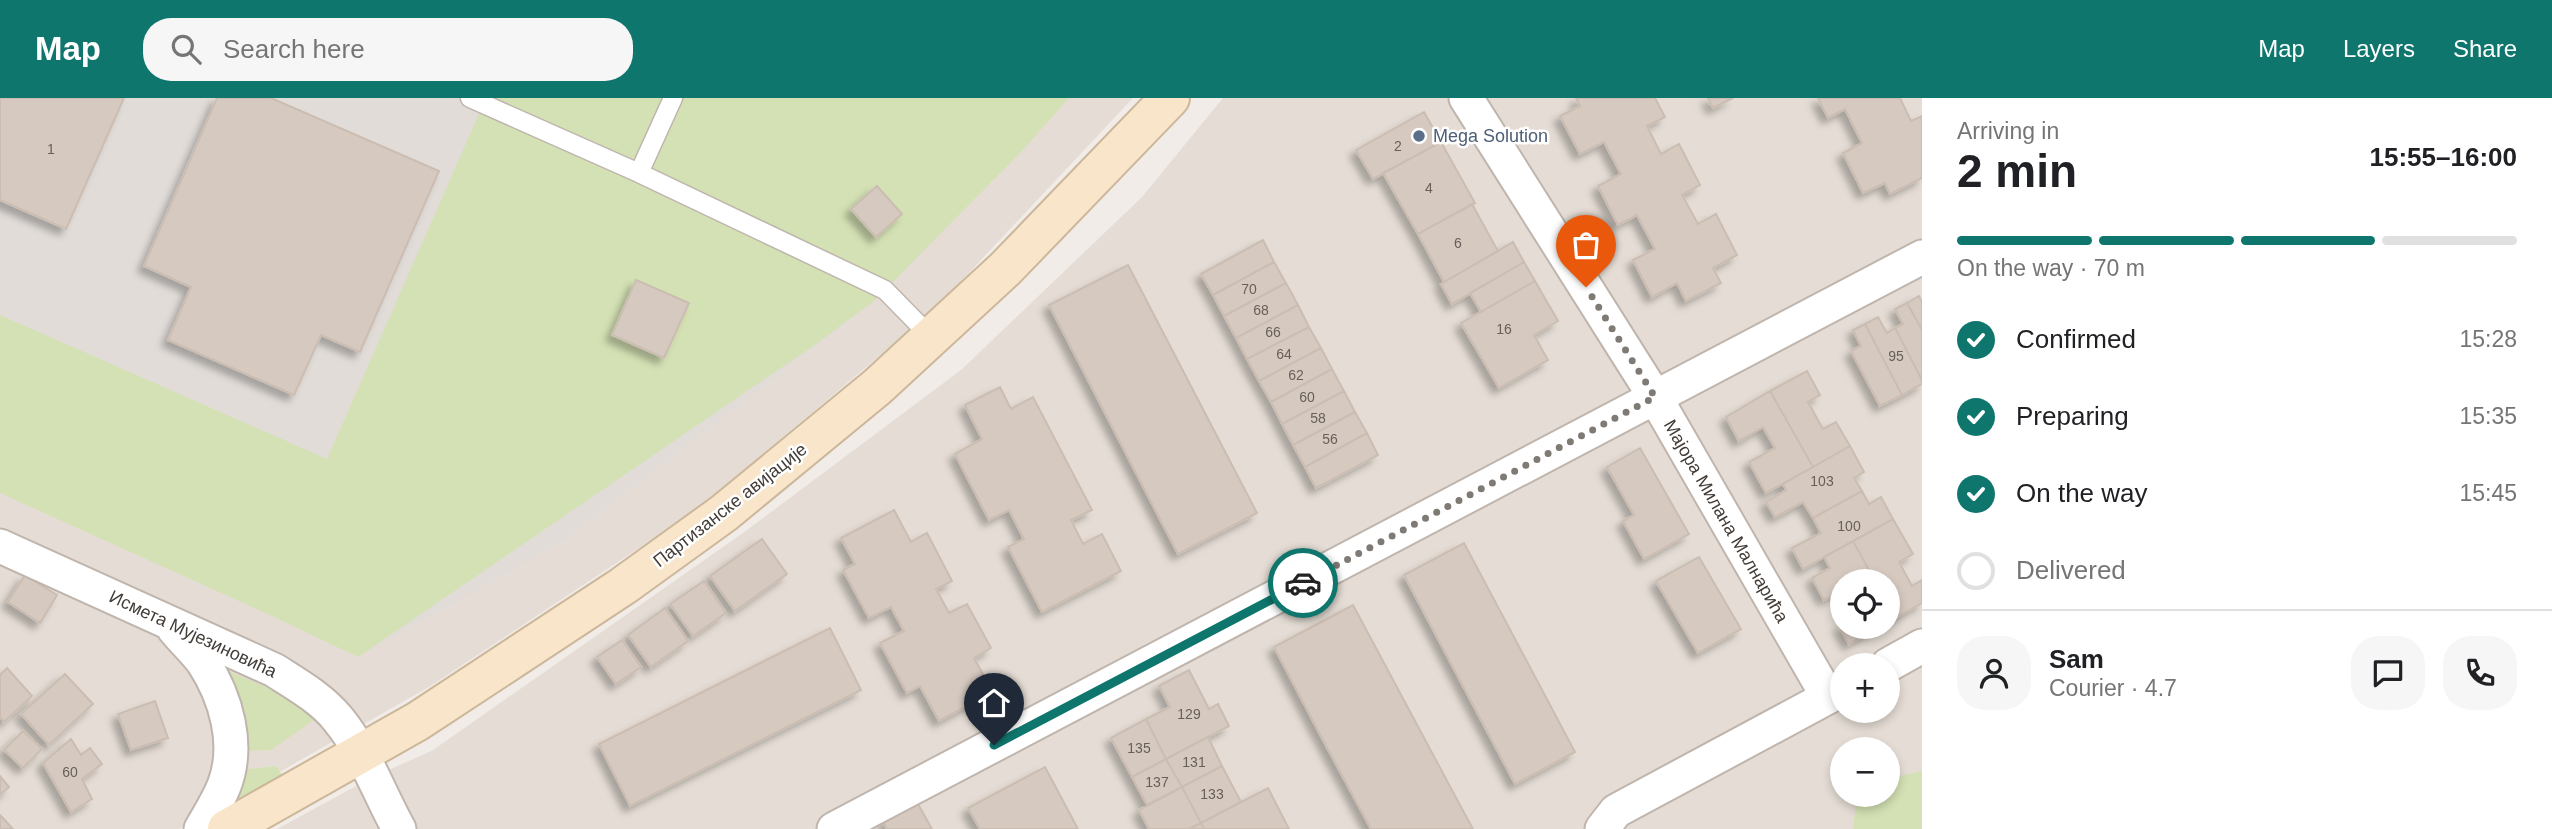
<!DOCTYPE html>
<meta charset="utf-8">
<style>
body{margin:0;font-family:Arial,sans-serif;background:#f6f6f6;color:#202124;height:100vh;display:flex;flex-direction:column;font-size:26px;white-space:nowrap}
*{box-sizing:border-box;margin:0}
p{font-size:23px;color:#757577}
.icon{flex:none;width:38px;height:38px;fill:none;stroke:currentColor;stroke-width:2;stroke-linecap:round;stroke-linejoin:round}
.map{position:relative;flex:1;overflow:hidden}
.sheet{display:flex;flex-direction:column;background:#fff;width:630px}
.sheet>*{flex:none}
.fabs{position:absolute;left:1830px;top:471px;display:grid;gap:14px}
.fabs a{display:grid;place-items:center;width:70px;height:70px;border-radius:50%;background:#fff;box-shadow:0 4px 10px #0003;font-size:35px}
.pin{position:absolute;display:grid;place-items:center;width:60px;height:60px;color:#fff;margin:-72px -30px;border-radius:50% 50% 50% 0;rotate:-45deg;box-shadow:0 0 7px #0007}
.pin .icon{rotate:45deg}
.courier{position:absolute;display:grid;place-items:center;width:70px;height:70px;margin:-35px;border:5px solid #0f766e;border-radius:50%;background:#fff;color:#222;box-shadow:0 2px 9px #0007}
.overview em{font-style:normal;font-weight:600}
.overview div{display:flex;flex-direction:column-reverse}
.overview{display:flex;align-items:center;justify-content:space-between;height:119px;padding:0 35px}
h1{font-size:46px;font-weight:600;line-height:52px}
.bar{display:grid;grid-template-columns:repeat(4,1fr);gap:10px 7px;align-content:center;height:84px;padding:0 35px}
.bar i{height:9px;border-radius:5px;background:#e0e0e0}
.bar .selected{background:#0f766e}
.bar p{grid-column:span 4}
.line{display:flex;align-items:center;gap:18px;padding:0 35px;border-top:2px solid #e0e0e0}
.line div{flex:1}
.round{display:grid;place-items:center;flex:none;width:74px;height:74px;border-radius:28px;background:#f6f6f6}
ol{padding:0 35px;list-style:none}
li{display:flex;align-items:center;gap:21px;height:77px}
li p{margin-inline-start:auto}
li .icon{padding:7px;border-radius:50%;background:#0f766e;color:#fff;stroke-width:4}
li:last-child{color:#757577}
li i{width:38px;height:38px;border:4px solid #e0e0e0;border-radius:50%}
header{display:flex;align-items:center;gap:42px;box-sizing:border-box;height:98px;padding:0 35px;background:#0f766e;color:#fff}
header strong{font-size:33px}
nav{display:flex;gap:38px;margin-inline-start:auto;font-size:24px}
.search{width:490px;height:63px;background:#f6f6f6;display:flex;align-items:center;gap:18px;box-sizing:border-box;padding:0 24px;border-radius:28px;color:#757577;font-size:26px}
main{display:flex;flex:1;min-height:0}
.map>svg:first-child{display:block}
</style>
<header>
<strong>Map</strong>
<div class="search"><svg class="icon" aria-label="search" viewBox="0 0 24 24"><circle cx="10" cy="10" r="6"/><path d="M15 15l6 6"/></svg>Search here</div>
<nav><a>Map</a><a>Layers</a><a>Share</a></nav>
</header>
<main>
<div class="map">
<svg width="1922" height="731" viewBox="0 0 1922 731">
<defs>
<filter id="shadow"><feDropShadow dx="-6" dy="6" stdDeviation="3.5" flood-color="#0004"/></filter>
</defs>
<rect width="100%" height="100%" fill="#f1ece7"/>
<path fill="#e5ddd5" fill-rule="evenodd" d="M0,0h1133l-198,211 -237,200 -269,178 -250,142h-179z
M1223,0h699v731h-1645l94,-51 62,-28 310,-217 218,-163 181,-173zM1843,483h45v45h-45zM1843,567h45v45h-45zM1843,651h45v45h-45z"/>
<path fill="#e1dcd8" d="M0,0h1069l-49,55 -145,147 -314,243 -203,114 -86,-41 -272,-123z"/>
<path fill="#d4e1b4" d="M486,0h583l-49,55 -145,147 -59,44 -458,313 -86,-41 -272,-123v-178l327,144z
M226,572l63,27 25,23 -43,30 -30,1z
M276,668l10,14 -57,29 11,-39z
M1922,673v58h-69l4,-34 31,-1v-15z"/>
<path fill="#d5c9c0" stroke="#cbbdb1" stroke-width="2" filter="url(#shadow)" d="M0,0h124l-58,131 -66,-29z
M217,0h54l168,73 -79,181 -39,-17 -27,60 -126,-55 23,-53 -47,-21z
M1576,0h79l10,19 -18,9 14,28 18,-10 21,41 -18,10 16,29 18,-10 21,41 -24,13 8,15 -35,18 -9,-18 -25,14 -19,-37 22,-11 -18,-34 -19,10 -20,-39 23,-12 -17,-32 -24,12 -20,-38 20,-10z
M1708,0h25l-20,10z
M1818,0h82l11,23 11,-5v62l-32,16 -5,-11 -22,10 -20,-40 19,-10 -17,-34 -17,9z
M1424,14l17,30 -68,37 -17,-29z
M1441,44l34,61 -57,31 -35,-61z
M877,88l25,28 -26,23 -25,-28z
M1472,106l26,47 -54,31 -26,-48z
M1263,142l11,22 -61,33 -12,-21z
M1513,144l11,20 -72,42 -11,-20z
M1274,164l12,21 -62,33 -11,-21z
M1524,164l11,19 -54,31 -11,-19z
M1128,167l129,248 -79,41 -129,-249z
M636,182l53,23 -25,55 -52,-23z
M1535,183l23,40 -24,14 14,25 -49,28 -38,-65z
M1286,185l12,22 -62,33 -12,-22z
M1919,198l3,6v28l-15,-27z
M1907,205l15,27v50l-27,-52 8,-4 -8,-15z
M1298,207l11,22 -62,32 -11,-21z
M1878,219l9,16 8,-5 27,52v4l-20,11 -37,-71z
M1865,226l37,71 -22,11 -29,-55 10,-5 -8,-16z
M1309,229l12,21 -62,33 -12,-22z
M1321,250l11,21 -61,33 -12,-21z
M1332,271l12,22 -62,33 -11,-22z
M1807,273l13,24 -12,7 15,27 13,-7 14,24 -37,21 -43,-76z
M1000,289l11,22 22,-12 59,113 -21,10 12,24 19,-10 19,37 -79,41 -34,-65 16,-8 -15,-29 -20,10 -34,-66 27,-15 -17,-34z
M1344,293l11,21 -62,33 -11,-21z
M1770,293l43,76 -47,26 -17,-31 26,-14 -12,-21 -24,14 -13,-24z
M1355,314l12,21 -62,34 -12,-22z
M1367,335l11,22 -62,33 -11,-21z
M1850,348l14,26 -10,6 8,13 -49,27 -10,-16 -28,15 -9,-15 20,-12 -3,-6z
M1640,350l49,86 -45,25 -21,-38 11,-6 -27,-48z
M1862,393l7,13 12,-7 12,22 -90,50 -11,-21 29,-15 -8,-15z
M894,412l17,32 16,-9 25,48 -16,8 13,24 18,-9 24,44 -17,10 19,34 -54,29 -19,-35 -13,7 -27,-50 24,-12 -13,-24 -22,11 -26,-48 12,-6 -14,-26z
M1893,421l20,35 -14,8 13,24 10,-6v23l-27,15 -7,-13v-24h-13l-22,-40z
M762,441l25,35 -52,37 -25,-35z
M1853,443l22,40h-32v17l-4,-6 -15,8 -12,-22 18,-10 -6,-11z
M1464,445l111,209 -60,32 -111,-209z
M1699,459l42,72 -43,24 -42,-72z
M25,477l32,20 -17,28 -32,-21z
M704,483l22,32 -33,23 -23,-32z
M1353,507l108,202 12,22h-102l-47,-87 -50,-95z
M1888,507l7,13 -7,4z
M665,510l23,33 -37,26 -23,-32z
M1843,526v2h37l-31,18 -10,-18z
M830,530l31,62 -231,116 -31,-62z
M622,542l19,27 -25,17 -19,-27z
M7,570l25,28 -28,26 -4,-5v-42z
M1189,572l20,39 9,-5 11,22 -63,33 -20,-40 24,-12 -11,-21z
M65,576l28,30 -44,41 -28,-31z
M155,603l13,37 -37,12 -13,-36z
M1146,621l20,40 -34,18 -21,-39z
M23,633l19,18 -19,19 -19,-18z
M1208,639l14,29 -40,21 -16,-28z
M71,641l10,16 9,-7 12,16 -20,15 10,20 -21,13 -28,-49z
M1166,661l16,28 -35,18 -15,-28z
M1222,668l19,36 -40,21 -19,-36z
M1045,669l33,62h-98l-12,-21z
M0,678l9,11 -9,8z
M1182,689l19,36 -12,6h-40l-10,-19z
M1268,690l21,41h-85l-3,-6z
M918,706l14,25h-45l-4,-7z
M0,717l13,14h-13z
M1201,725l3,6h-15z"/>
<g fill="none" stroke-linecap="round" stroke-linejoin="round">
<g stroke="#bfb5ad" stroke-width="21">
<path id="lane" d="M470,0l169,75 246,117 46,47
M639,75l34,-75"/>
</g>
<g stroke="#bfb5ad" stroke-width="37">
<path id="street" d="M1466,0l189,299 173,300
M0,448l274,124c22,14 47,28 64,49 27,33 41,74 61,110
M174,531c9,11 20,21 29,33 23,35 37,83 21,124 -6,15 -15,29 -23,43
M1888,567l34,-19
M834,731l1088,-572
M1602,731l14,-18 227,-122"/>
</g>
<g stroke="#ccb79b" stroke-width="42">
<path id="secondary" d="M227,731l191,-108 205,-135 101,-73 153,-126 128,-118 165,-171"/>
</g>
<use href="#lane" stroke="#fff" stroke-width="18"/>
<use href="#street" stroke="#fff" stroke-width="33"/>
<use href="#secondary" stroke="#f8e5ca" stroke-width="38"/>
</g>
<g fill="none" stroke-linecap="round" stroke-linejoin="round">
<path stroke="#807a75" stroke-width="7" stroke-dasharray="0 12.6" d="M1303,485l352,-186 -69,-110"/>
<path stroke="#0f766e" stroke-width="9" d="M994,647l309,-162"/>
</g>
<circle fill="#5c6f8a" stroke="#fff" stroke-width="2.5" cx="1419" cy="38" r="7"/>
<g text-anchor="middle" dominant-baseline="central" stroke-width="5" stroke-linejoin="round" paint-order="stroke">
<g font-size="14" fill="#685f59">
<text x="1398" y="48">2</text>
<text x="51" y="51">1</text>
<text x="1429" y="90">4</text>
<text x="1458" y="145">6</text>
<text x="1249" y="191">70</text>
<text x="1261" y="212">68</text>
<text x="1504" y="231">16</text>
<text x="1273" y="234">66</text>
<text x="1284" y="256">64</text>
<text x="1896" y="258">95</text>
<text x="1296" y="277">62</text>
<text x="1307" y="299">60</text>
<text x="1318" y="320">58</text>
<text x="1330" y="341">56</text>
<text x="1822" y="383">103</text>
<text x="1849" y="428">100</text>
<text x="1189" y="616">129</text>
<text x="1139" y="650">135</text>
<text x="1194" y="664">131</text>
<text x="70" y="674">60</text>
<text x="1157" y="684">137</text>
<text x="1212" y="696">133</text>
</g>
<g font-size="18" fill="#4e5e75" stroke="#fff" text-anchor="start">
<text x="1433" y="38">Mega Solution</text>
</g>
<g font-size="18" fill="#433c37" stroke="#fff">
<text transform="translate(730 407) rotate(-38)">Партизанске авијације</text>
<text transform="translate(1726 423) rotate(60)">Мајора Милана Малнарића</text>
<text transform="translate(193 536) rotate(25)">Исмета Мујезиновића</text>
</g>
</g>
</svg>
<div class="fabs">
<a><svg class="icon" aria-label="locate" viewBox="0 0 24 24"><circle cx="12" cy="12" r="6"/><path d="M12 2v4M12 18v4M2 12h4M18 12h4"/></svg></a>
<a>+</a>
<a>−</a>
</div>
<div class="pin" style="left:1586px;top:189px;background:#ea580c"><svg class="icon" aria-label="bag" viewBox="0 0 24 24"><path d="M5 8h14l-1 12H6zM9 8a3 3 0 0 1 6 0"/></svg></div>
<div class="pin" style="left:994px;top:647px;background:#1f2937"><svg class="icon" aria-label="home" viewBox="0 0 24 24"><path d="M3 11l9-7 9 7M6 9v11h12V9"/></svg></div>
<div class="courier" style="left:1303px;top:485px"><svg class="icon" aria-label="car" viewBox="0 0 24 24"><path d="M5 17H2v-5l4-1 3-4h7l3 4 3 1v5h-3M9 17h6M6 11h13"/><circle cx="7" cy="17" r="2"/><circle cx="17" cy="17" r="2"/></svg></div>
</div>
<section class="sheet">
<div class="overview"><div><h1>2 min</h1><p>Arriving in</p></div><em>15:55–16:00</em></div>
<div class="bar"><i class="selected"></i><i class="selected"></i><i class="selected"></i><i></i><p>On the way · 70 m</p></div>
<ol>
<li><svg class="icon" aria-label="check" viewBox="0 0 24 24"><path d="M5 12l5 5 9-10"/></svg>Confirmed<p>15:28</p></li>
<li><svg class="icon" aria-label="check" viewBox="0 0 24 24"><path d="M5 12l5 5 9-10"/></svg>Preparing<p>15:35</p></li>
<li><svg class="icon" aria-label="check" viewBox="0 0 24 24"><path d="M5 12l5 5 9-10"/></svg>On the way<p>15:45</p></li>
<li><i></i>Delivered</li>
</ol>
<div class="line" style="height:126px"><a class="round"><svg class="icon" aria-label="person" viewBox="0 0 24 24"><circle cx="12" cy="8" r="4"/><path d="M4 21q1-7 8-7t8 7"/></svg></a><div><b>Sam</b><p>Courier · 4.7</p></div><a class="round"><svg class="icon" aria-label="chat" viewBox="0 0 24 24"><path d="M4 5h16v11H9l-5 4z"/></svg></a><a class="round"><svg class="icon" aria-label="phone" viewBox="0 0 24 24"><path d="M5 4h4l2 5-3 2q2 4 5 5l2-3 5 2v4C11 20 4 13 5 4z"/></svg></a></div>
</section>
</main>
